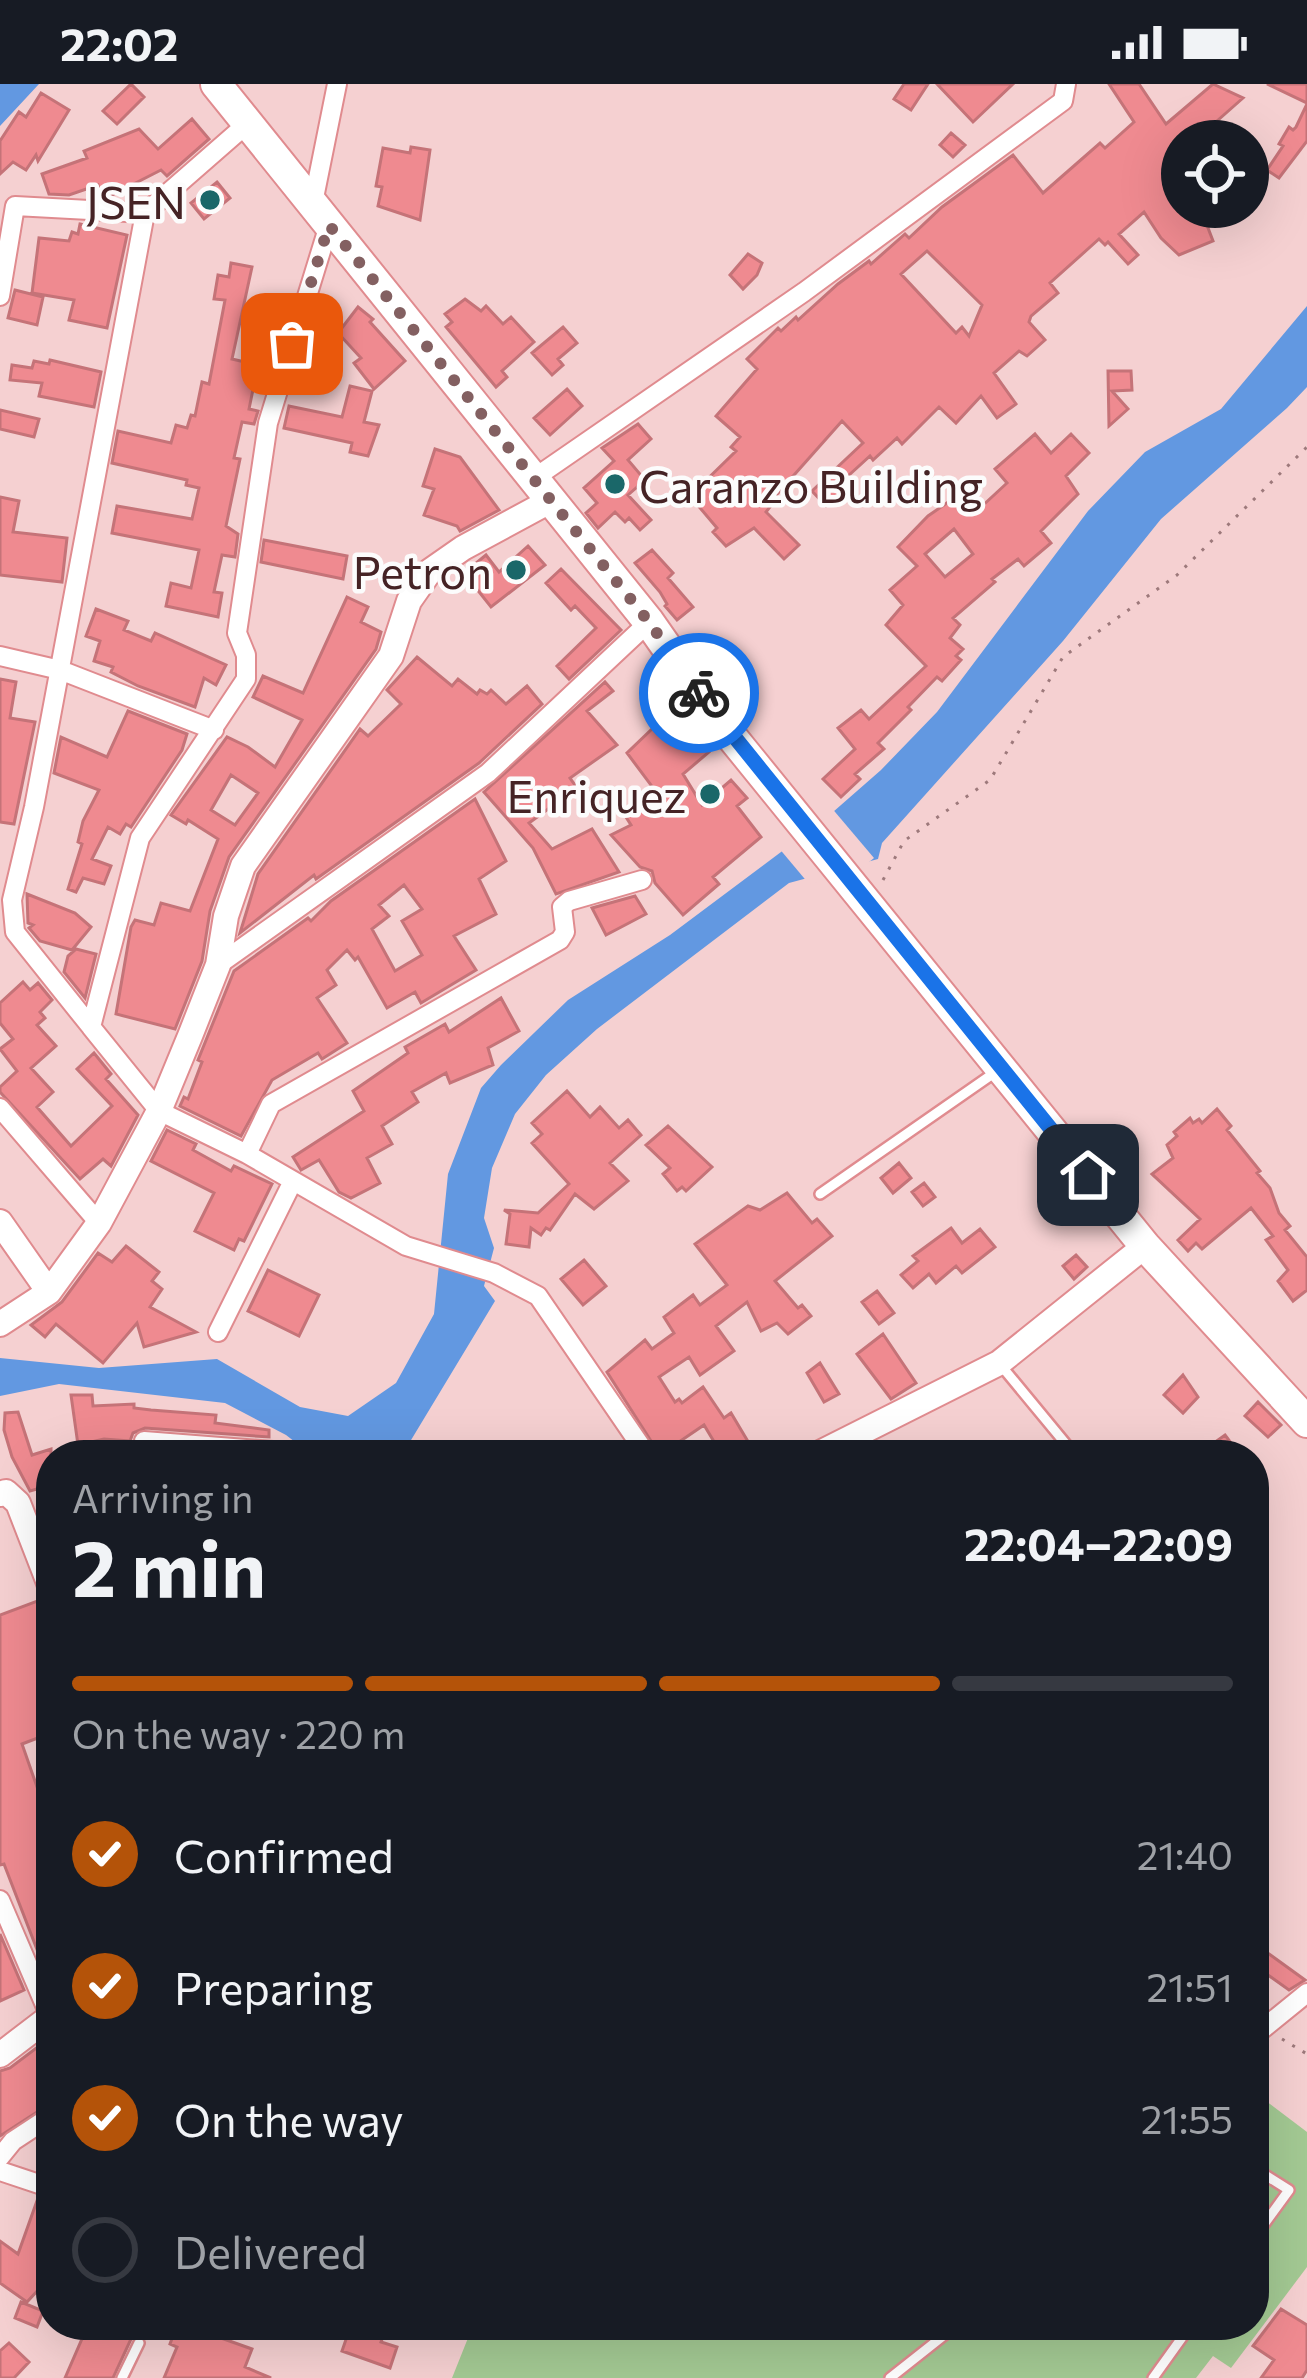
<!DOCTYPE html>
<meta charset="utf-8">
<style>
body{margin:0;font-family:Commissioner,sans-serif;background:#242831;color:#f1f3f6;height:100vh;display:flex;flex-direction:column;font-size:45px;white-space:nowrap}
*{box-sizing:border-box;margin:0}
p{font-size:39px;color:#9ea1a6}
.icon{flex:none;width:66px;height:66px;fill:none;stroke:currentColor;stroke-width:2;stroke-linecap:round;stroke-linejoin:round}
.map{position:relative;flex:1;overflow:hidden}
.drawer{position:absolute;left:36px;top:1356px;width:1233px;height:900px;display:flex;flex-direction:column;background:#171b24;border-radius:48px;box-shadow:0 12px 48px #0002}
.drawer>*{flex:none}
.controls{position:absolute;left:1161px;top:36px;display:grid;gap:24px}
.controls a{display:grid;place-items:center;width:108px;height:108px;border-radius:50%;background:#171b24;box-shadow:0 12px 48px #0002;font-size:60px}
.pin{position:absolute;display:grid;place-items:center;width:102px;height:102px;color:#fff;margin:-51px;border-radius:24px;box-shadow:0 6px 18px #0006}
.courier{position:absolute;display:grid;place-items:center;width:120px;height:120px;margin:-60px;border:9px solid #1a73e8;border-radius:50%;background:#fff;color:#222;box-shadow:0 3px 15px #0007}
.head em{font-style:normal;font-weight:700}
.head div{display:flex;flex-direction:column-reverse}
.head{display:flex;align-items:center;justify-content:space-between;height:204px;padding:0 36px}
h1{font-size:78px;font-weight:700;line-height:90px}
.bar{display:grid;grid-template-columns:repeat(4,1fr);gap:18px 12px;align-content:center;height:144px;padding:0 36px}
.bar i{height:15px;border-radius:9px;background:#363941}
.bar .active{background:#b45309}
.bar p{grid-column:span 4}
ol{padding:0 36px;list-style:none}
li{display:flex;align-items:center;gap:36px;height:132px}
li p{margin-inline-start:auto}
li .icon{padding:12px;border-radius:50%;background:#b45309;color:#fff;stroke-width:4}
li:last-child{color:#9ea1a6}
li i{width:66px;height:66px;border:6px solid #363941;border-radius:50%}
.status{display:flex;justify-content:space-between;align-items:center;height:84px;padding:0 60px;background:#171b24;direction:ltr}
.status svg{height:33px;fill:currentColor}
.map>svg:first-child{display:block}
</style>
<div class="status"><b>22:02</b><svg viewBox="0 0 49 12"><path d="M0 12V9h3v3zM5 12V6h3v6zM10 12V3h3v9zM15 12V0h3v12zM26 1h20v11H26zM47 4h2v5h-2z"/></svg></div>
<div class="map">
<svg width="1307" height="2294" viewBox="0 0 1307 2294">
<rect width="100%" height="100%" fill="#f5d0d1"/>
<path fill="#a3c993" d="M1254,2008l53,40v135l-76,101 -18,-12 -17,22h-744l16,-40 10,-13h408l5,4 6,-4h357z"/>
<path fill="#6298e1" d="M0,0h39l-39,42z
M1307,222v81l-20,21 -126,111 -98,122 -181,202 -4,16 -89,24 -192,146 -51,46 -31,39 -23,54 -8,50 10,30 -10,38 11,15 -93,154h-90l-26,-20 -61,-32 -166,-19 -59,12v-38l99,10 118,-9 83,48 48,9 48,-33 38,-69 14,-140 33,-86 20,-23 67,-65 102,-65 155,-116 56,-49 56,-58 151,-201 57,-59 76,-43z"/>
<path fill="#f5d0d1" d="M830,722l44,52 -16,13 -49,13 -31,-37z"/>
<path fill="#ef8a90" stroke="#c57378" stroke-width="3" fill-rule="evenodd" d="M131,0l13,13 -27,27 -14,-13z
M904,0h24l-17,26 -17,-11z
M937,0h76l-40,38z
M1109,0h30l27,40 47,-40 30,14 -26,23 6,6 -16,14h-25v35l-13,11 13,14v6h18l13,34 -34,14 -18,-17 -17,-26 -25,22 19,21 -10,9 -20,-22 -3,3 -6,-6 -49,44 8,10 -27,23 -2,6 16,18 -18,16 -8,-5 -25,22 22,31 -19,14 -16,-22 -25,27 -17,-16 -37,37 -5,-6 -24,22 -3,-4 -34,31 5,5 -15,14 -14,-15 51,-48 -21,-22 -71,80 2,2 -7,9 33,33 -15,14 -30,-31 -28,18 -13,-14 4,-4 -27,-32 46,-45 -5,-4 9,-10 -24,-21 41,-47 -10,-10 31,-31 3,3 15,-14 2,3 40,-36 31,-23 2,3 34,-30 4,4 33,-31 71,-52 30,38 57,-50 5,5 29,-26zM927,167l55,54 -13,31 -7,-9 -6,6 -55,-59z
M1267,0h40v19z
M41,9l28,17 -31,51 -2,-6 -10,15 -13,-8 -13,12v-33l19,-29 7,5z
M1307,20v37l-28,37 -12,-8 16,-24 -4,-2 10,-17 4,3 3,-3z
M192,35l17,20 -42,37 -6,-6 -53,27 -2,-7 -6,2 -2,-7 -29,10 -20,-1 -7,-20 45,-16 -3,-7 55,-22 19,20z
M951,49l14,12 -12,12 -13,-12z
M411,63l19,3 -10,70 -42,-14 4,-19 -6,-1 7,-38 27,5z
M217,98l13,16 -26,21 -13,-16z
M80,140l47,11 -20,93 -38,-8 5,-20 -42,-7 7,-55 30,3 3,-9 6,2z
M748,170l14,9 -5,12 -14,14 -13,-14z
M231,179l21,4 -20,92 26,6 -9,44 9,2 -4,13 -12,-2 -8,36 6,1 -14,67 12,8 -3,23 -13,-2 -8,37 8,1 -4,24 -52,-11 5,-23 20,5 8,-38 -87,-17 5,-27 75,13 7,-31 -13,-3 1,-5 -75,-17 6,-32 53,12 5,-18 11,3 4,-13 4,1 7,-34 7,2 16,-84 -11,-1 4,-24 11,2z
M15,206l28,7 -6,28 -29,-7z
M465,215l16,12 5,-5 17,18 8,-7 23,25 -32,29 5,6 -11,10 -50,-60 6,-5 -7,-8z
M320,216l12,2 -16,71 -17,-4z
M358,223l15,12 -3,3 35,39 -31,28 -20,-26 7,-5 -23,-25z
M563,243l14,16 -19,16 5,6 -11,10 -20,-22z
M50,276l51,12 -7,35 -55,-11 3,-13 -32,-3 2,-15 20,3 2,-7 15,3z
M1108,287h23l1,19 -20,1 16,18 -19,17z
M350,302l22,5 -8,31 15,3 -11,31 -18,-4 2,-9 -68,-15 5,-22 53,11z
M567,305l15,17 -32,29 -16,-17z
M0,326l39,9 -5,18 -34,-8z
M638,340l13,15 -23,21 17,20 -17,15 23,25 -11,10 -11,-12 -4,4 -10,-10 -17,16 -12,-15 11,-10 -13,-15 30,-27 -12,-13z
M1035,350l16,19 20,-19 18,19 -23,23 12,18 -37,37 10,12 -27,23 -6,-7 -26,20 3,3 -42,36 7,7 -10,13 13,11 -7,7 5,4 -19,21 -5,-4 -29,30 3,3 -33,33 6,6 -29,25 5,5 -19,18 -18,-18 32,-30 -17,-21 23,-18 8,9 57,-53 -40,-41 17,-20 -13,-15 27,-24 -19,-19 30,-31 39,-27 13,19 27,-25 -12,-14zM954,445l19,25 -28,23 -20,-23z
M435,365l25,8 39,53 -39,21 -3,-5 -33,-11 10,-26 -11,-3z
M0,413l19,4 -6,31 54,6 -5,44 -62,-7z
M264,456l83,16 -4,23 -82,-17z
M528,462l17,19 -54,42 -27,-34 22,-18 13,17z
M652,466l21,23 -5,5 25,29 -16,13 -12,-14 2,-2 -7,-12 -25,-29z
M561,485l60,61 -52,49 -12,-13 39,-38 -21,-22 -4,4 -25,-27z
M347,513l21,10 -7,15 20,10 -5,17 -147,208 -19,54 -8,50 -27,68 -59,-15 15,-87 4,-7 19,5 7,-22 29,8 28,-72 -30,-19 -2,4 -15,-9 56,-78 21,10 27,20 27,-47 -49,-23 10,-21 40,17zM231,691l27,18 -23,32 -24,-15z
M96,525l32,12 -4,9 27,11 4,-8 71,32 -10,20 -12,-7 -9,29 -57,-21 -27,-14 2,-5 -19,-6 6,-20 -14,-5z
M417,573l35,29 6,-7 19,15 3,-4 7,4 4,-4 15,14 21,-18 15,18 -63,59 -163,116 -2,-4 -74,58 18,-59 102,-145 8,7 33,-32 -14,-14z
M0,595l16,3 -6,36 25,4 -21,102 -14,-2z
M605,598l8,9 -26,20 30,34 -47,33 7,10 -48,35 23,26 40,-20 27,43 -63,22 -23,-46 -49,-56z
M677,621l32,47 -26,22 19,31 29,-25 16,18 -10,8 24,31 -48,40 6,7 -36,31 -28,-32 -3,-12 -12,-4 -29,-32 20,-10 -7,-11 33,-21 -30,-40z
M128,627l59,23 -5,16 -51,77 -5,-3 -6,10 -12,-7 -16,32 19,7 -7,18 -21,-6 -7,14 -8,-3 14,-45 -4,-2 5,-21 16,-31 -45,-17 7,-36 46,20z
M475,715l31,62 -27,18 17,35 -42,22 22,34 -55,33 -6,-11 -28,16 -29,-51 -3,3 -8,-10 -20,20 9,15 -19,13 30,45 -25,16 -4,-6 -46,27 -31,56 -61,-30 4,-9 4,2 14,-37 -4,-2 36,-89 74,-53 3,3 20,-20zM404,801l18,24 -20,12 20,34 -27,16 -23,-42 17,-13 -10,-11z
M27,810l48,19 16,14 -19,23 -32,-9 -11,-13 4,-3 -5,-2z
M635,812l11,18 -40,21 -14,-27z
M76,865l20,5 -11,44 -21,-26 4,-16z
M23,898l7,8 8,-7 14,17 -12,12 5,6 -8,7 19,21 -25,22 22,24 -16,15 34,39 41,-40 -35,-37 17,-16 17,21 -5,5 32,36 -27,51 -8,-7 -23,20 -80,-87v-5l17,-16 -17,-22 13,-10 -13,-16v-20z
M501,914l18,33 -31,17 5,17 -43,18 -4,-10 -34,19 6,10 -36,24 10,18 -25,14 13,25 -29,15 -12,-6 -20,-32 -18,10 -8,-13 71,-46 -11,-20 55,-38 -3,-6 40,-23 4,8z
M567,1007l23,26 10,-10 19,21 9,-8 13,15 -31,28 18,18 -34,28 -19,-15 -25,36 -4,-2 -5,7 -10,-7 -2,19 -23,-3 4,-30 -6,-4 34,3 31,-29 -37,-41 10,-9 -10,-11z
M1217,1025l14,17 -4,4 33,41 -3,2 13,15 9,25 11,13 -5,4 22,27v33l-14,11 -15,-20 10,-11 -22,-30 7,-4 -22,-28 -49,41 -6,-6 -8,8 -10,-11 22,-21 -48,-45 21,-16 -6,-13 10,-9 -3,-4 16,-14 3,5 6,-4 3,4z
M668,1042l44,41 -26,24 -4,-4 -5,4 -14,-17 7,-6 -24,-23z
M167,1046l29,14 -3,6 38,21 3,-5 38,18 -28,57 -5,-2 -5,11 -39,-19 19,-38 -63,-32z
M899,1079l12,15 -18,15 -12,-15z
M924,1099l11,14 -12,9 -11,-14z
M787,1109l25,30 5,-4 15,17 -57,45 23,27 4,-3 9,11 -23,18 -11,-11 -16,8 -14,-29 -31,24 18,25 -34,24 -11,-18 -30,20 16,25 4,-3 3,4 21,-16 21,31 7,-5 25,42h-34l-18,-30 -44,30 -53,-83 38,-32 7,9 22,-16 -10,-16 29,-22 7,10 27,-20 -32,-41 53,-38 12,4z
M951,1144l11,15 18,-14 15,18 -33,26 -6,-7 -20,17 -7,-9 -16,14 -12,-13 17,-14 -5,-5z
M126,1162l33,26 -7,9 10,8 -12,18 46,25 -52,15 -7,-24 -34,40 -47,-39 -11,13 -14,-12 31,-23 36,-49 14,9z
M1076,1171l11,12 -13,12 -11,-13z
M584,1176l22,26 -23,19 -22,-26z
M268,1186l51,25 -20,41 -51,-25z
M877,1207l17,22 -15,11 -17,-22z
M883,1250l33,49 -25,16 -34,-45z
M820,1279l19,31 -15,8 -17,-29z
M1183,1291l15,22 -15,16 -19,-18z
M71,1311h21l1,11 41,-2v4l17,2 65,5 -1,8 54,7v7l-124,-9 -12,5 -3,8 -26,-2 -26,6z
M1258,1318l23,23 -13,12 -23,-21z
M18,1328l14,43 19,-6v36l-21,6 -18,-34 -8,-27 1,-17z
M1225,1351l15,20h-43z
M40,1516l11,4v129l-29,11 29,83 -3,151 -44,-114 -4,1v-250z
M0,1850l24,56 -24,11z
M1254,1859l51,37 -16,10 -35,-25z
M51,1953v66l-51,33v-65l10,-3z
M38,2114l13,3v75l-24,26 -27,-19v-42l18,13z
M21,2218l22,9 -6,16 -22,-9z
M1281,2225l26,16v45l-5,8h-41l13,-18 -21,-14z
M88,2241h13l23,9 2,-5 12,5 -7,5 -18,39h-48z
M177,2241h48l-4,13 31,11 -7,18 26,11h-107l13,-31 -7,-3z
M351,2241h36l-6,17 16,5 -7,21 -48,-17z
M9,2259l20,19 -15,16h-14v-27z"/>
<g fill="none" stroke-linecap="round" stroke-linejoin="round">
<g stroke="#e08b8f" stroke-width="14">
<path id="service" d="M820,1110l177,-123
M999,1279l76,92
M1254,2084l35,22 -35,48
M122,2294l17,-35
M890,2294l67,-53
M1153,2294l38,-53"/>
</g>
<g stroke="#e08b8f" stroke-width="22">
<path id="minor" d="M313,119l24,-119
M329,141l-61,198 -31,210 9,22v24l-106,159 -49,189 68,84 88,43 159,92 88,27 44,23 109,159
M0,212l15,-90 130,7
M533,395l271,-187 259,-191 3,-17
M0,572l60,14 154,60
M218,881l270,-192 161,-151
M91,943l-76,-95 -3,-32 22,-93 111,-594 103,-90
M0,1024l99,115
M247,1070l24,-50 289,-164 5,-8 -3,-25 7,-6 73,-21
M218,1248l75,-151
M144,1371v-14l129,10
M0,1816l51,119
M1254,1952l53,-43
M0,2073l13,-16 38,-25
M0,2087l51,17"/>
</g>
<g stroke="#e08b8f" stroke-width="28">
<path id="tertiary" d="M0,1138l49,70
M0,1240l49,-32 50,-69 60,-112 31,-75 28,-71 8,-49 17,-50 148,-210 18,-55 21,-30 33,-23 87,-47
M816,1371l183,-92 146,-117
M0,1410l6,-2 12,11 33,85
M0,1971l51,-39"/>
</g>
<g stroke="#e08b8f" stroke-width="34">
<path id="primary" d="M216,0l433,538 65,93 431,531 162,176"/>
</g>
<path stroke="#9d797b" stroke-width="3" stroke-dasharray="3 9" stroke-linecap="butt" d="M883,796l21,-39 86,-61 73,-123 114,-82 130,-128
M1282,1955l25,15"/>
<use href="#service" stroke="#fff" stroke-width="9"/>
<use href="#minor" stroke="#fff" stroke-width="18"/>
<use href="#tertiary" stroke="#fff" stroke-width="24"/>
<use href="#primary" stroke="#fff" stroke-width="30"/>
</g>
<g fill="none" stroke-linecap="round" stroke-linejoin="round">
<path stroke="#836061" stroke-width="12" stroke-dasharray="0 21.6" d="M292,260l37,-119 320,397 50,71"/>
<path stroke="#1a73e8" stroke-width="15" d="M699,609l389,482"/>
</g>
<g fill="#1a6769" stroke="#fcfcfc" stroke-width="4.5">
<circle cx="210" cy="116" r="12"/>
<circle cx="615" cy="400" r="12"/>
<circle cx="516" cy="486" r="12"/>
<circle cx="710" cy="710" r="12"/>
</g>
<g text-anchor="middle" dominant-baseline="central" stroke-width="9" stroke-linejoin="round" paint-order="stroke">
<g font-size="45" fill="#452325" stroke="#fcfcfc" text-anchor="end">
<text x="186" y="116">JSEN</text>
<text x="639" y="400" text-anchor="start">Caranzo Building</text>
<text x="492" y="486">Petron</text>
<text x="686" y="710">Enriquez</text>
</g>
</g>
</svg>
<div class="controls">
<a><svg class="icon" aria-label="locate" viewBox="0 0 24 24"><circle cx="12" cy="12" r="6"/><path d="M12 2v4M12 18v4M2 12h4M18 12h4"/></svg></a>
</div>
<div class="pin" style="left:292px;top:260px;background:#ea580c"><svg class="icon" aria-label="bag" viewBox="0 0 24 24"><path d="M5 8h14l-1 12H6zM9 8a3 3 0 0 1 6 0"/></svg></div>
<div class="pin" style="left:1088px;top:1091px;background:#1f2937"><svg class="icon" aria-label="home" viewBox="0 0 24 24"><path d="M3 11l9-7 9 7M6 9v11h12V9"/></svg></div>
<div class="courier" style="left:699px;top:609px"><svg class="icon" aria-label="bike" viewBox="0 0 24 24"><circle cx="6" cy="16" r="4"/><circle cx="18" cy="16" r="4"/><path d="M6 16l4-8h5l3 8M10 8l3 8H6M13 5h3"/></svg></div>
<section class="drawer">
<div class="head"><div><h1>2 min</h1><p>Arriving in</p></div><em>22:04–22:09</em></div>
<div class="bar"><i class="active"></i><i class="active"></i><i class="active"></i><i></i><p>On the way · 220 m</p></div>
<ol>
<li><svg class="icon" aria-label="check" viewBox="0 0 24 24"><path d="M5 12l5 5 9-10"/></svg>Confirmed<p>21:40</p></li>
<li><svg class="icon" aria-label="check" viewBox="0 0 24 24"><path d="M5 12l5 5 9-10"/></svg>Preparing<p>21:51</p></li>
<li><svg class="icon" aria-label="check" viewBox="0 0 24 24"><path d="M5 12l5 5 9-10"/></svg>On the way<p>21:55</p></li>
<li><i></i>Delivered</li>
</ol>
</section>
</div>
